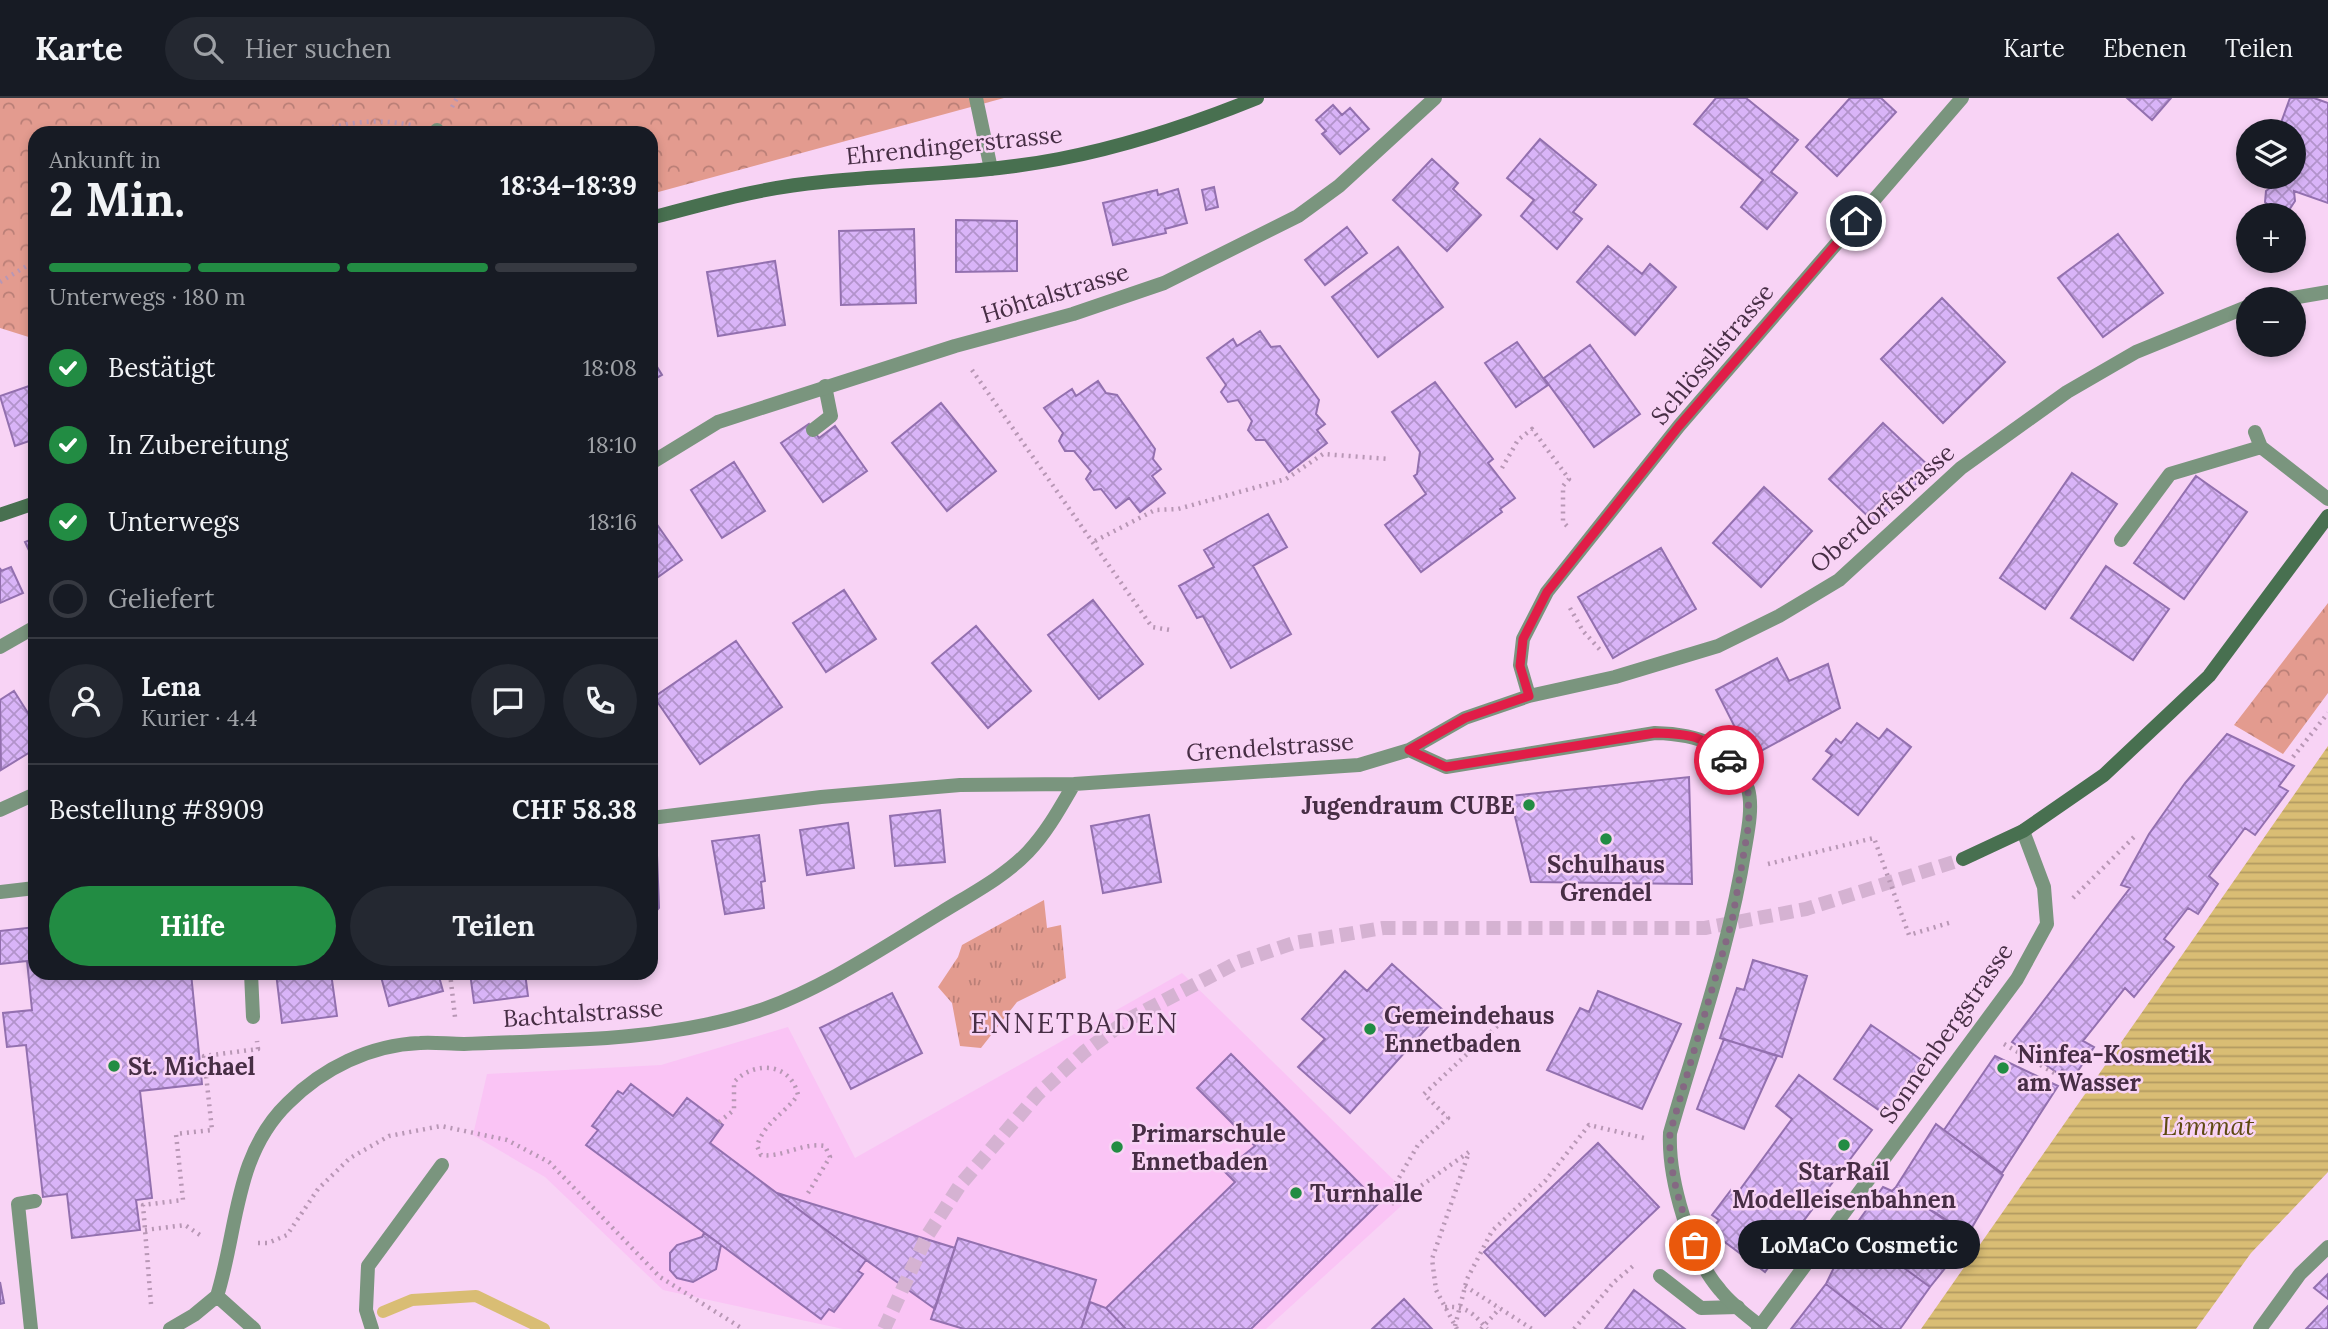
<!DOCTYPE html>
<html lang="de">
<meta charset="utf-8">
<style>
body{margin:0;font-family:Lora,serif;background:#242831;color:#f1f3f6;height:100vh;display:flex;flex-direction:column;font-size:26px;white-space:nowrap}
*{box-sizing:border-box;margin:0}
p{font-size:23px;color:#9ea1a6}
.icon{flex:none;width:38px;height:38px;fill:none;stroke:currentColor;stroke-width:2;stroke-linecap:round;stroke-linejoin:round}
.map{position:relative;flex:1;overflow:hidden}
.side{position:absolute;left:28px;top:28px;width:630px;height:854px;display:flex;flex-direction:column;background:#171b24;border-radius:21px;box-shadow:0 4px 10px #0003}
.side>*{flex:none}
.tools{position:absolute;left:2236px;top:21px;display:grid;gap:14px}
.tools a{display:grid;place-items:center;width:70px;height:70px;border-radius:50%;background:#171b24;box-shadow:0 4px 10px #0003;font-size:35px}
.pin{position:absolute;display:grid;place-items:center;width:60px;height:60px;color:#fff;margin:-30px;border:4px solid #fff;border-radius:50%;box-shadow:0 2px 7px #0007}
.courier{position:absolute;display:grid;place-items:center;width:70px;height:70px;margin:-35px;border:5px solid #e11d48;border-radius:50%;background:#fff;color:#222;box-shadow:0 2px 9px #0007}
.bubble{position:absolute;height:49px;border-radius:24px;background:#171b24;box-shadow:0 4px 10px #0003;font-size:23px;font-weight:700;line-height:49px;text-align:center}
.head em{font-style:normal;font-weight:700}
.head div{display:flex;flex-direction:column-reverse}
.head{display:flex;align-items:center;justify-content:space-between;height:119px;padding:0 21px}
h1{font-size:46px;font-weight:700;line-height:52px}
.bar{display:grid;grid-template-columns:repeat(4,1fr);gap:10px 7px;align-content:center;height:84px;padding:0 21px}
.bar i{height:9px;border-radius:5px;background:#363941}
.bar .on{background:#228c43}
.bar p{grid-column:span 4}
.line{display:flex;align-items:center;gap:18px;padding:0 21px;border-top:2px solid #363941}
.line div{flex:1}
.round{display:grid;place-items:center;flex:none;width:74px;height:74px;border-radius:37px;background:#242831}
ol{padding:0 21px;list-style:none}
li{display:flex;align-items:center;gap:21px;height:77px}
li p{margin-inline-start:auto}
li .icon{padding:7px;border-radius:50%;background:#228c43;color:#fff;stroke-width:4}
li:last-child{color:#9ea1a6}
li i{width:38px;height:38px;border:4px solid #363941;border-radius:50%}
.action{display:flex;gap:14px;margin-top:auto;padding:14px 21px}
.action a{flex:1;height:80px;border-radius:42px;background:#228c43;color:#fff;font-size:28px;font-weight:700;line-height:80px;text-align:center}
.action a+a{background:#242831;color:#f1f3f6}
header{display:flex;align-items:center;gap:42px;box-sizing:border-box;height:98px;padding:0 35px;background:#171b24;border-bottom:2px solid #363941}
header strong{font-size:33px}
nav{display:flex;gap:38px;margin-inline-start:auto;font-size:24px}
.search{width:490px;height:63px;background:#242831;display:flex;align-items:center;gap:18px;box-sizing:border-box;padding:0 24px;border-radius:38px;color:#9ea1a6;font-size:26px}
.map>svg:first-child{display:block}
</style>
<header>
<strong>Karte</strong>
<div class="search"><svg class="icon" aria-label="search" viewBox="0 0 24 24"><circle cx="10" cy="10" r="6"/><path d="M15 15l6 6"/></svg>Hier suchen</div>
<nav><a>Karte</a><a>Ebenen</a><a>Teilen</a></nav>
</header>
<div class="map">
<svg width="2328" height="1231" viewBox="0 0 2328 1231">
<defs>
<pattern id="forest-crowns" width="20" height="18" patternUnits="userSpaceOnUse" patternTransform="scale(1.75)"><rect width="20" height="18" fill="#e39b8f"/><path d="M2 6a3 3 0 1 1 6 0M12 15a3 3 0 1 1 6 0" fill="none" stroke="#ba7f77"/></pattern>
<pattern id="park-tufts" width="24" height="20" patternUnits="userSpaceOnUse" patternTransform="scale(1.75)"><rect width="24" height="20" fill="#e39b8f"/><path d="M3 7l-1-3M5 7V3M7 7l1-3M15 17l-1-3M17 17v-4M19 17l1-3" fill="none" stroke="#ba7f77"/></pattern>
<pattern id="water-rules" width="6" height="5" patternUnits="userSpaceOnUse" patternTransform="scale(1.75)"><rect width="6" height="5" fill="#d9bd74"/><path d="M0 2.5h6" fill="none" stroke="#b29a61"/></pattern>
<pattern id="building-cross-hatch" width="8" height="8" patternUnits="userSpaceOnUse" patternTransform="scale(1.75)"><rect width="8" height="8" fill="#d9b4f8"/><path d="M0 0l8 8M0 8l8-8" fill="none" stroke="#b293cb"/></pattern>
</defs>
<rect width="100%" height="100%" fill="#f8d3f5"/>
<path fill="#fac4f5" d="M1182,875l229,224 -145,132h-423l-180,-39 -118,-113 -72,-42 14,-61 174,-9 127,-38 67,131z"/>
<path fill="url(#forest-crowns)" d="M0,0h1004l-353,96v-61h-616v206l-35,-11z
M2328,505v90l-45,61 -49,-29z"/>
<path fill="url(#park-tufts)" d="M1044,802l3,28 14,-3 5,53 -49,24 -36,46 -21,-2 -8,-43 -14,-16 20,-30 4,-12z"/>
<path fill="url(#water-rules)" d="M2328,648v426l-77,81 -55,76h-275z"/>
<g fill="none" stroke-linecap="round" stroke-linejoin="round">
<path stroke="#d9bd74" stroke-width="12" d="M383,1214l29,-12 64,-4 68,33"/>
</g>
<path fill="url(#building-cross-hatch)" stroke="#9370af" stroke-width="2" d="M1716,0h30l52,42 -27,32 26,21 -30,36 -26,-22 22,-27 -69,-56z
M1850,0h31l15,14 -59,64 -31,-29z
M2127,0h44l-19,22z
M2290,0h24l14,5v100l-34,-12 1,10 -6,9 -13,3 -11,-11 1,-11 9,-7 -14,-6 33,-1v-46h-16z
M1333,7l9,10 8,-7 19,21 -29,25 -18,-20 4,-3 -10,-11z
M1540,41l56,46 -23,27 9,7 -25,30 -36,-33 13,-16 -27,-22z
M1432,61l26,24 -5,6 28,26 -34,36 -54,-51z
M1214,89l4,20 -12,3 -4,-20z
M1178,91l9,34 -22,6 1,4 -53,12 -10,-42 54,-13 1,5z
M956,122l61,1v50l-61,1z
M1347,129l20,26 -42,32 -20,-25z
M914,131l2,74 -75,2 -2,-74z
M2118,136l45,59 -60,44 -45,-59z
M1608,148l34,28 8,-10 26,23 -41,48 -58,-53z
M1398,149l45,60 -65,50 -46,-60z
M775,163l10,64 -67,11 -11,-64z
M1942,200l63,64 -62,61 -62,-64z
M1260,233l11,16 9,-1 39,54 -3,14 9,10 -8,6 10,13 -38,29 -24,-32h-9l-8,-10 4,-9 -14,-21 -10,2 -7,-10 5,-7 -19,-27 26,-19 4,7z
M1517,244l31,43 -32,22 -31,-44z
M1590,247l50,69 -46,33 -50,-69z
M651,259l11,18 -11,6z
M1098,283l8,12 11,2 38,54 -2,10 8,10 -9,7 13,17 -25,19 -11,-14 -13,10 -15,-19 -7,1 -8,-11 5,-8 -17,-20h-9l-6,-10 4,-8 -19,-25 28,-19 4,7z
M1435,284l58,77 -5,4 27,35 -15,11 2,3 -81,60 -36,-47 41,-31 -12,-18 3,-2 3,-22 -28,-40z
M35,286v55l-20,7 -15,-50z
M941,305l55,68 -49,40 -55,-68z
M1883,325l48,45 -54,57 -48,-46z
M809,326l10,14 16,-12 32,45 -44,31 -42,-59z
M734,364l31,49 -43,27 -31,-48z
M2072,375l45,31 -72,105 -45,-31z
M2196,378l51,36 -63,87 -50,-36z
M1764,389l48,44 -51,56 -48,-44z
M1268,416l19,33 -34,19 38,68 -60,34 -28,-52 -6,2 -18,-32 35,-19 -10,-17z
M651,418l31,44 -31,22z
M35,440v25l-10,-21z
M1661,450l35,61 -83,49 -35,-61z
M2106,468l63,43 -36,51 -62,-42z
M11,469l12,26 -23,10v-35l1,3z
M844,492l32,49 -50,33 -33,-49z
M1093,502l50,64 -44,35 -51,-64z
M976,528l55,65 -43,37 -56,-65z
M736,543l46,66 -82,57 -46,-67z
M1777,560l12,23 39,-17 12,44 -90,49 -34,-67z
M14,593l21,33v25l-34,21 -1,-70z
M1857,625l22,16 8,-10 24,18 -53,68 -45,-36 19,-24 -6,-4 10,-12 5,4z
M2227,636l67,32 -15,20 9,5 -33,44 -10,-7 -36,48 9,8 -20,30 -10,-6 -24,31 10,8 -40,50 -9,-9 -42,53 11,6 -21,31 -11,-8 -3,4 -47,-32 118,-154 -9,-3 28,-51 36,-51z
M1689,679l3,107 -161,-2 -21,-86z
M940,712l5,52 -50,4 -5,-50z
M1149,717l12,67 -58,11 -12,-67z
M848,725l6,45 -47,7 -7,-45z
M759,737l6,46 -4,1 3,26 -39,6 -13,-73z
M657,757l2,53 -8,9v-61z
M35,829v46h156l11,111 -62,7 12,107 -16,2 4,30 -68,8 -5,-44 -24,3 -17,-152 -19,2 -4,-34 29,-3 -5,-49 -27,3v-33z
M1753,862l54,16 -25,81 -62,-19 17,-50 7,2z
M1392,866l51,46 -93,103 -52,-46 27,-28 -23,-20 43,-48 22,20z
M276,875h55l6,43 -55,7z
M380,875h58l5,18 -54,15z
M470,875h55l3,23 -54,7z
M1598,893l83,33 -39,85 -95,-39 33,-62 9,4z
M892,895l30,60 -71,36 -31,-61z
M1871,927l52,36 -37,54 -52,-36z
M1724,941l53,17 -33,73 -47,-20z
M1231,956l148,149 -128,126h-125l-20,-21 129,-126 -11,-11 31,-25 -58,-58z
M1995,958l63,30 -56,87 -58,-43z
M1799,977l73,55 -107,142 -55,-41 9,-11 -7,-5 19,-25 5,5 56,-76 -16,-13z
M631,986l42,32 14,-18 36,27 -13,18 156,117 -8,11 5,3 -29,38 -5,-3 -8,10 -235,-174 12,-15 -6,-4 26,-35 5,3z
M1936,1026l67,51 -35,59 -72,-47z
M1598,1045l61,64 -114,109 -61,-64z
M1883,1089l9,4 4,-4 74,50 -40,50 -78,-57z
M777,1095l178,55 -20,61 -69,-49z
M1852,1132l78,57 -30,42h-17l-57,-45z
M704,1135l17,12 -5,24 -23,13 -16,-4 -7,-8v-17l7,-8 25,-8z
M958,1140l138,42 -15,49h-117l-33,-10z
M2328,1176v25l-14,-11z
M0,1184l4,21 -4,1z
M1826,1186l57,45h-92z
M1634,1192l51,39h-80z
M1404,1201l28,30h-60z
M1090,1204l16,6 20,21h-45z
M2328,1208v23h-22z"/>
<g fill="none" stroke-linecap="round" stroke-linejoin="round">
<path stroke="#d5b2d2" stroke-width="14" stroke-dasharray="14 7" stroke-linecap="butt" d="M884,1231l43,-93 33,-51 78,-91 46,-42 45,-33 109,-57 56,-19 89,-15h322l101,-19 157,-50"/>
<path stroke="#b897b5" stroke-width="4.5" stroke-dasharray="2 5" stroke-linecap="butt" d="M452,9l5,-9
M312,35c34,-11 63,-15 99,-8
M0,184l35,-21
M972,272l180,257 18,3
M1502,370l16,-28 14,-11 37,50 -6,7v36l4,4
M1095,443l60,-31 23,-1 108,-30 37,-25 66,5
M1570,510l13,23 19,21
M2293,659l35,-44
M1768,766l106,-26 35,97 43,-13
M2073,800l62,-62
M450,875l5,44
M2004,946l52,30
M719,1024l15,-12v-28c21,-22 57,-19 64,13 -14,19 -34,28 -41,51l4,9c22,3 41,-13 64,-9l5,11 -22,36
M145,1132l40,-5 18,12
M258,1145h10l19,-8 31,-46 32,-31 39,-22 52,-10 66,14 42,22 111,115 83,52
M1465,1188l67,43
M151,1206l-8,-99 40,-5 -7,-66 36,-4 -8,-74 54,-7 -1,-8
M1445,1209c22,-1 28,6 42,22
M1455,1228l12,-47 25,-48 53,-50 44,-56 55,13
M1457,1231l-21,-39 -4,-31 37,-107 -74,52 -9,-4 32,-55 30,-27 -24,-24 82,-76
M1481,1231l19,-21
M1574,1231l40,-47 19,-16"/>
<path stroke="#7a957e" stroke-width="14" d="M813,332l18,-14 -6,-30
M2255,334l6,15 67,52
M2121,442l49,-66 91,-27
M251,875l2,44
M1660,1178l41,32 37,-1
M31,1231l-13,-125 17,-3
M372,1231l-6,-19 2,-44 74,-101
M2260,1231l40,-55 28,-27"/>
<path stroke="#7a957e" stroke-width="14" d="M976,0l15,71
M434,35l3,-3
M2286,201l42,-7
M651,365l67,-41 237,-76 118,-32 91,-31 134,-67 41,-30 96,-88
M0,549l35,-20
M1529,598l-9,-31 3,-26 24,-47 132,-166 283,-328
M1409,652l37,17 209,-34c42,1 77,11 93,56 5,17 0,42 -3,59 -15,97 -48,190 -75,285 -2,45 20,123 50,157 11,14 26,25 40,36
M0,712l35,-16
M651,720l170,-21 139,-12 114,-1 285,-19 50,-15 56,-32 64,-22 86,-19 103,-31 61,-30 60,-36 122,-112 106,-76 69,-40 113,-46
M0,794l35,-4
M217,1198c21,-67 17,-141 71,-193 35,-35 82,-58 132,-60 14,-1 29,1 44,1 47,-2 95,-3 143,-6 50,-4 103,-11 151,-27 63,-21 128,-65 184,-99 29,-18 62,-35 86,-60 19,-20 32,-44 46,-68
M217,1198l37,33
M170,1231l24,-14 23,-19
M1758,1231l259,-350 30,-55 -3,-37 -21,-56"/>
<path stroke="#487050" stroke-width="14" d="M651,120c56,-15 113,-31 171,-36 79,-8 159,-8 237,-23 68,-13 134,-35 198,-61
M0,417l35,-12
M1963,761l60,-28 81,-56 105,-99 119,-160"/>
</g>
<g fill="none" stroke-linecap="round" stroke-linejoin="round">
<path stroke="#856883" stroke-width="7" stroke-dasharray="0 12.6" d="M1695,1147c-14,-36 -27,-74 -25,-112l62,-212 11,-63 6,-35 -1,-33 -19,-30"/>
<path stroke="#e11d48" stroke-width="9" d="M1729,662c-26,-25 -39,-26 -74,-27l-209,34 -37,-17 56,-32 64,-22 -9,-30 3,-27 24,-47 132,-166 177,-205"/>
</g>
<g fill="#228c43" stroke="#f8d3f5" stroke-width="2.5">
<circle cx="1529" cy="707" r="7"/>
<circle cx="1606" cy="741" r="7"/>
<circle cx="1370" cy="931" r="7"/>
<circle cx="114" cy="968" r="7"/>
<circle cx="2003" cy="970" r="7"/>
<circle cx="1844" cy="1047" r="7"/>
<circle cx="1117" cy="1049" r="7"/>
<circle cx="1296" cy="1095" r="7"/>
</g>
<g text-anchor="middle" dominant-baseline="central" stroke-width="5" stroke-linejoin="round" paint-order="stroke">
<g font-size="24" fill="#472e45" stroke="#f8d3f5">
<text transform="translate(954 47) rotate(-6)">Ehrendingerstrasse</text>
<text transform="translate(1055 195) rotate(-17)">Höhtalstrasse</text>
<text transform="translate(1712 256) rotate(-50)">Schlösslistrasse</text>
<text transform="translate(1882 410) rotate(-41)">Oberdorfstrasse</text>
<text transform="translate(1270 649) rotate(-4)">Grendelstrasse</text>
<text transform="translate(583 915) rotate(-4)">Bachtalstrasse</text>
<text transform="translate(1946 935) rotate(-55)">Sonnenbergstrasse</text>
</g>
<g font-size="24" font-weight="bold" fill="#472e45" stroke="#f8d3f5" text-anchor="start">
<text x="1515" y="707" text-anchor="end">Jugendraum CUBE</text>
<text x="1606" y="766" text-anchor="middle">Schulhaus<tspan x="1606" dy="28">Grendel</tspan></text>
<text x="1384" y="917">Gemeindehaus<tspan x="1384" dy="28">Ennetbaden</tspan></text>
<text x="2017" y="956">Ninfea-Kosmetik<tspan x="2017" dy="28">am Wasser</tspan></text>
<text x="128" y="968">St. Michael</text>
<text x="1131" y="1035">Primarschule<tspan x="1131" dy="28">Ennetbaden</tspan></text>
<text x="1844" y="1073" text-anchor="middle">StarRail<tspan x="1844" dy="28">Modelleisenbahnen</tspan></text>
<text x="1310" y="1095">Turnhalle</text>
</g>
<g font-size="26" font-style="italic" fill="#5e4a11" stroke="#f8d3f5">
<text x="2208" y="1027">Limmat</text>
</g>
<g font-size="28" letter-spacing="2" fill="#472e45" stroke="#f8d3f5">
<text x="1075" y="925">ENNETBADEN</text>
</g>
</g>
</svg>
<div class="tools">
<a><svg class="icon" aria-label="layers" viewBox="0 0 24 24"><path d="M12 4l9 5-9 5-9-5zM3 14l9 5 9-5"/></svg></a>
<a>+</a>
<a>−</a>
</div>
<div class="pin" style="left:1695px;top:1147px;background:#ea580c"><svg class="icon" aria-label="bag" viewBox="0 0 24 24"><path d="M5 8h14l-1 12H6zM9 8a3 3 0 0 1 6 0"/></svg></div>
<div class="pin" style="left:1856px;top:123px;background:#1f2937"><svg class="icon" aria-label="home" viewBox="0 0 24 24"><path d="M3 11l9-7 9 7M6 9v11h12V9"/></svg></div>
<div class="courier" style="left:1729px;top:662px"><svg class="icon" aria-label="car" viewBox="0 0 24 24"><path d="M5 17H2v-5l4-1 3-4h7l3 4 3 1v5h-3M9 17h6M6 11h13"/><circle cx="7" cy="17" r="2"/><circle cx="17" cy="17" r="2"/></svg></div>
<div class="bubble" style="left:1738px;top:1122px;width:242px">LoMaCo Cosmetic</div>
<section class="side">
<div class="head"><div><h1>2 Min.</h1><p>Ankunft in</p></div><em>18:34–18:39</em></div>
<div class="bar"><i class="on"></i><i class="on"></i><i class="on"></i><i></i><p>Unterwegs · 180 m</p></div>
<ol>
<li><svg class="icon" aria-label="check" viewBox="0 0 24 24"><path d="M5 12l5 5 9-10"/></svg>Bestätigt<p>18:08</p></li>
<li><svg class="icon" aria-label="check" viewBox="0 0 24 24"><path d="M5 12l5 5 9-10"/></svg>In Zubereitung<p>18:10</p></li>
<li><svg class="icon" aria-label="check" viewBox="0 0 24 24"><path d="M5 12l5 5 9-10"/></svg>Unterwegs<p>18:16</p></li>
<li><i></i>Geliefert</li>
</ol>
<div class="line" style="height:126px"><a class="round"><svg class="icon" aria-label="person" viewBox="0 0 24 24"><circle cx="12" cy="8" r="4"/><path d="M4 21q1-7 8-7t8 7"/></svg></a><div><b>Lena</b><p>Kurier · 4.4</p></div><a class="round"><svg class="icon" aria-label="chat" viewBox="0 0 24 24"><path d="M4 5h16v11H9l-5 4z"/></svg></a><a class="round"><svg class="icon" aria-label="phone" viewBox="0 0 24 24"><path d="M5 4h4l2 5-3 2q2 4 5 5l2-3 5 2v4C11 20 4 13 5 4z"/></svg></a></div>
<div class="line" style="height:91px"><div>Bestellung #8909</div><b>CHF 58.38</b></div>
<div class="action"><a>Hilfe</a><a>Teilen</a></div>
</section>
</div>
